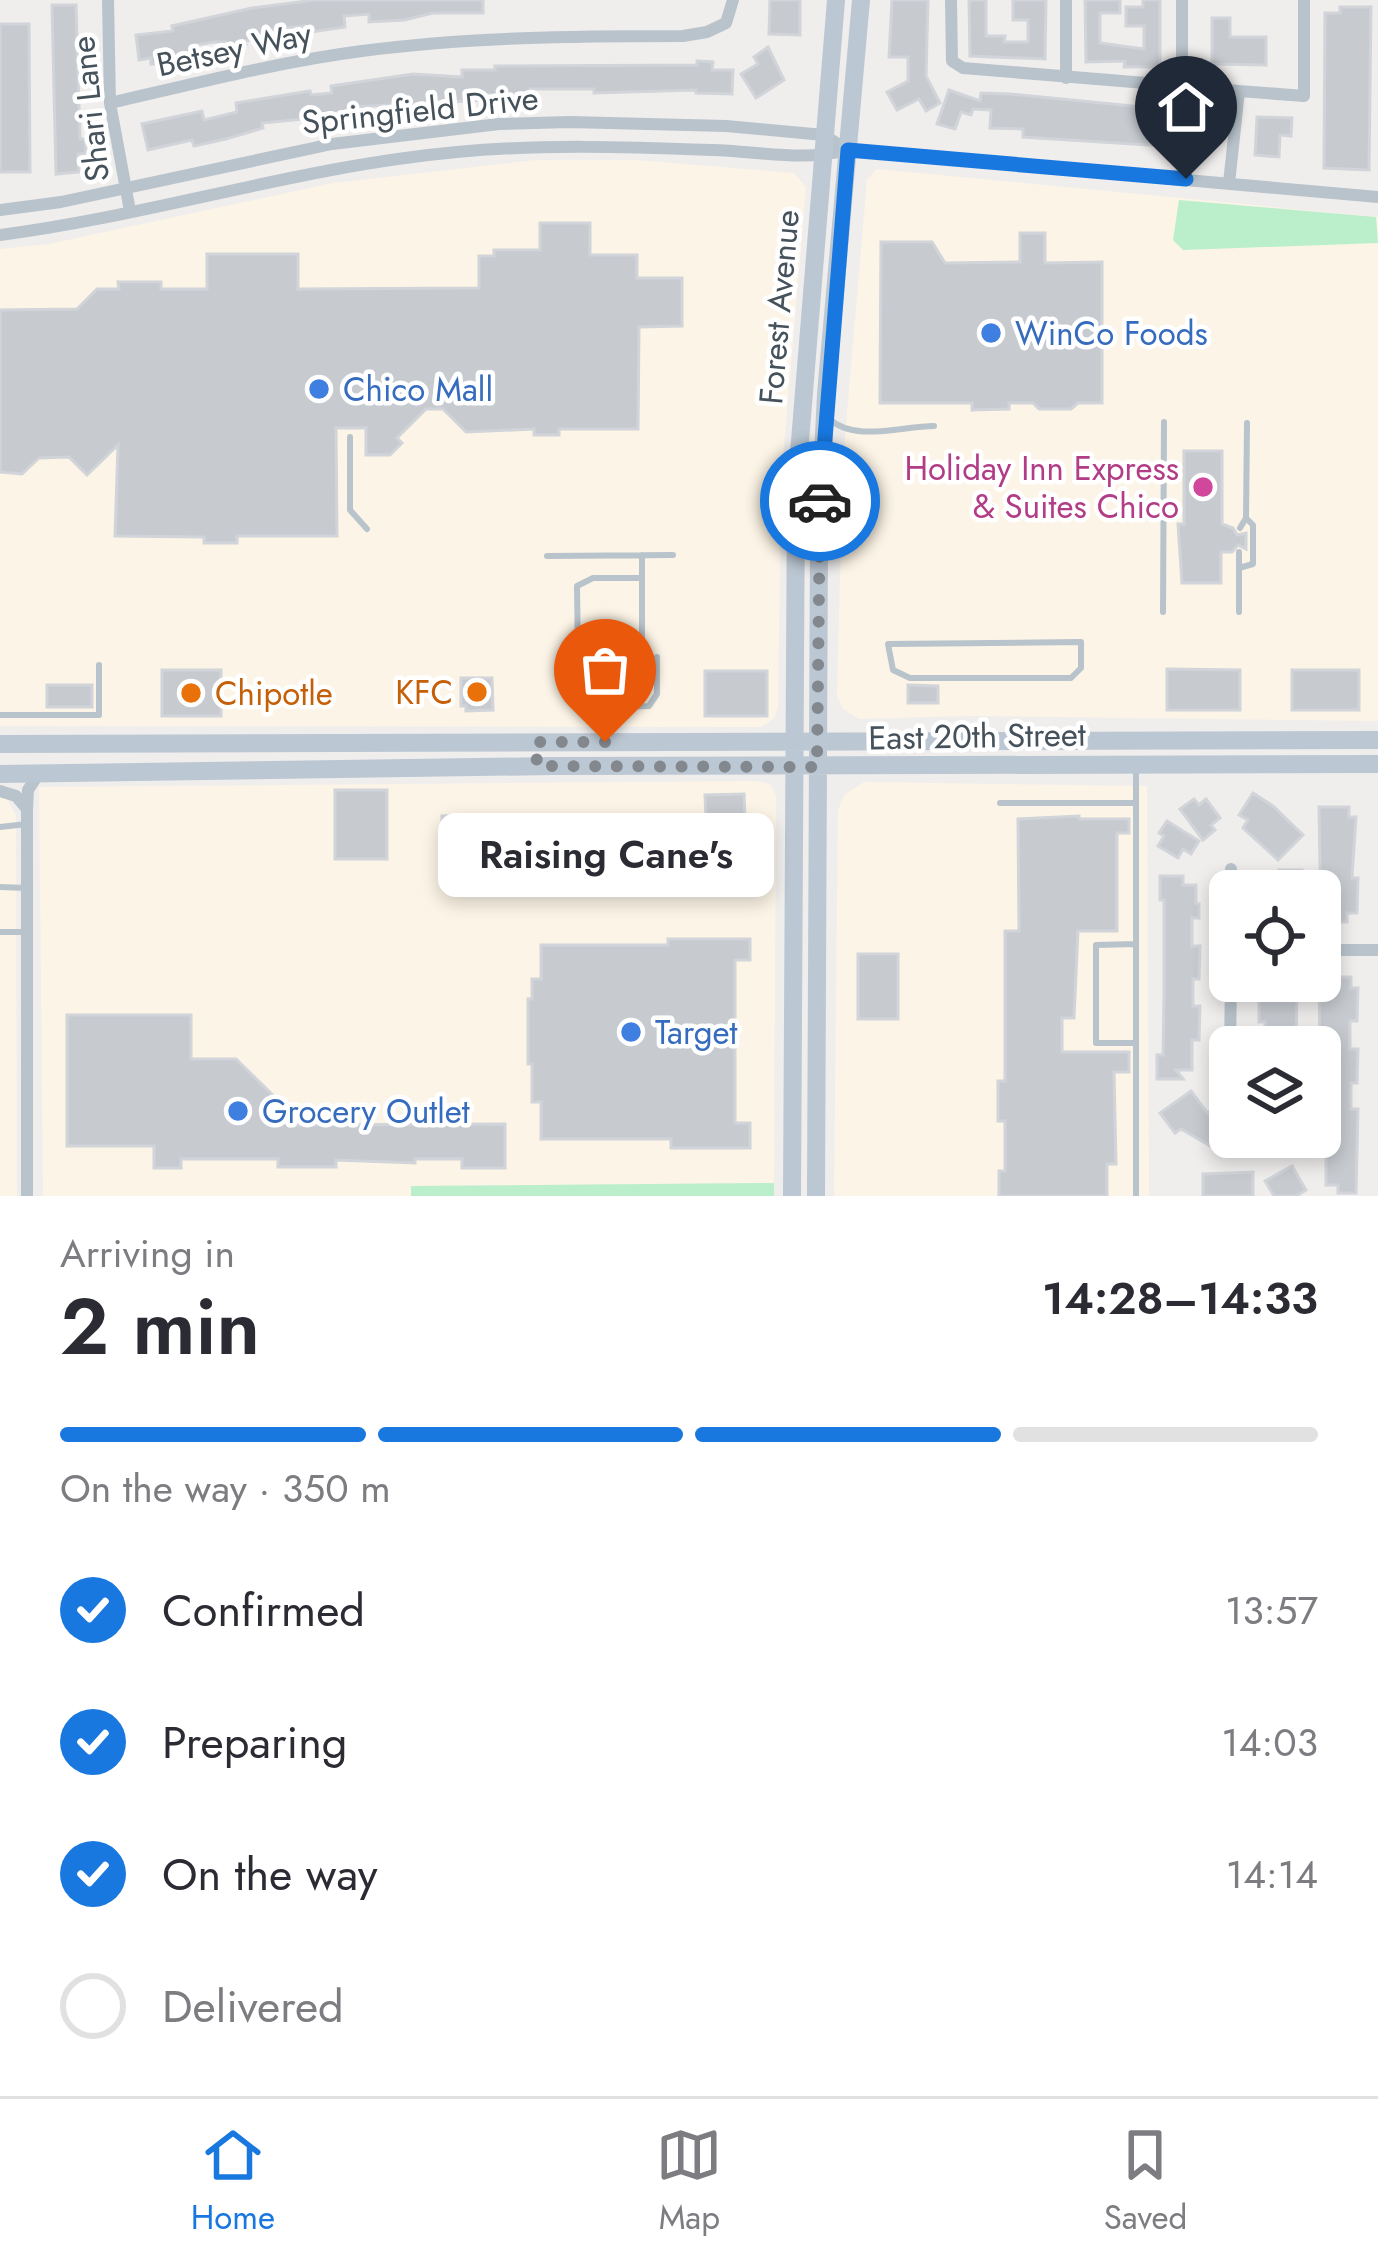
<!DOCTYPE html>
<meta charset="utf-8">
<style>
body{margin:0;font-family:Jost,sans-serif;background:#f7f7f7;color:#2b2b33;height:100vh;display:flex;flex-direction:column;font-size:45px;white-space:nowrap}
*{box-sizing:border-box;margin:0}
p{font-size:39px;color:#7c7c81}
.icon{flex:none;width:66px;height:66px;fill:none;stroke:currentColor;stroke-width:2;stroke-linecap:round;stroke-linejoin:round}
.map{position:relative;height:1196px;overflow:hidden}
.sheet{display:flex;flex-direction:column;background:#fff;flex:1}
.sheet>*{flex:none}
.tools{position:absolute;left:1209px;top:870px;display:grid;gap:24px}
.tools a{display:grid;place-items:center;width:132px;height:132px;border-radius:18px;background:#fff;box-shadow:0 6px 18px #0003;font-size:60px}
.pin{position:absolute;display:grid;place-items:center;width:102px;height:102px;color:#fff;margin:-123px -51px;border-radius:50% 50% 50% 0;rotate:-45deg;box-shadow:0 0 12px #0007}
.pin .icon{rotate:45deg}
.courier{position:absolute;display:grid;place-items:center;width:120px;height:120px;margin:-60px;border:9px solid #1878e0;border-radius:50%;background:#fff;color:#222;box-shadow:0 3px 15px #0007}
.bubble{position:absolute;height:84px;border-radius:18px;background:#fff;box-shadow:0 6px 18px #0003;font-size:39px;font-weight:600;line-height:84px;text-align:center}
.summary em{font-style:normal;font-weight:600}
.summary div{display:flex;flex-direction:column-reverse}
.summary{display:flex;align-items:center;justify-content:space-between;height:204px;padding:0 60px}
h1{font-size:78px;font-weight:600;line-height:90px}
.bar{display:grid;grid-template-columns:repeat(4,1fr);gap:18px 12px;align-content:center;height:144px;padding:0 60px}
.bar i{height:15px;border-radius:9px;background:#e1e1e2}
.bar .on{background:#1878e0}
.bar p{grid-column:span 4}
ol{padding:0 60px;list-style:none}
li{display:flex;align-items:center;gap:36px;height:132px}
li p{margin-inline-start:auto}
li .icon{padding:12px;border-radius:50%;background:#1878e0;color:#fff;stroke-width:4}
li:last-child{color:#7c7c81}
li i{width:66px;height:66px;border:6px solid #e1e1e2;border-radius:50%}
.tabs{display:flex;justify-content:space-around;align-items:center;height:168px;border-top:3px solid #e1e1e2;background:#fff;font-size:33px;color:#7c7c81}
.tabs a{display:grid;justify-items:center;gap:6px}
.tabs .on{color:#1878e0}
.map>svg:first-child{display:block}
</style>
<div class="map">
<svg width="1378" height="1196" viewBox="0 0 1378 1196">
<rect width="100%" height="100%" fill="#f0eded"/>
<path fill="#fcf4e6" d="M536,160h100l158,13 12,14 -25,296 -3,224 -4,11 -13,9 -761,-1v-477l49,-5 284,-61z
M877,169l501,48v504l-411,-5 -108,3 -16,-10 -6,-13 6,-236 24,-280z
M756,781l14,3 6,11 -2,388 -362,3 -1,10h-368l-4,-409z
M864,782l283,4 2,410h-315l4,-386 7,-16z
M6,797l10,18 1,381h-17v-398z"/>
<path fill="#bbefcc" d="M1179,200l197,17 2,26 -195,7 -10,-10z
M774,1183v13h-363v-10z"/>
<path fill="#c7cbd0" stroke="#d1d4d9" stroke-width="3" d="M315,0h168v13h-50l-29,7 -35,2v-8l-25,2 1,11 -41,6v-7l-37,4 1,8 -23,3 1,3 -20,4 -1,-6h-11l-24,4 3,11 -23,5 -19,2v-6l-12,2 -3,-25 37,-4 -1,-5 80,-18z
M770,0h30v35l-31,-1z
M892,0h36l-2,76 14,27 -14,8 -7,-12 -22,11 -10,-18 21,-11v-24h-19z
M969,0h17v36h19l-1,6h24v-22h-15v-20h33l-1,59 -75,-3z
M1085,0h35v13h-20v30l44,6v-23h-18v-19h17v-7h17v67h-36l1,-6 -39,1z
M52,5h24l4,134h5l1,14 -8,1 1,18 -23,2z
M1340,7h31l-2,163 -45,-2 1,-155h15z
M1212,18h18v19h36v28l-54,-1z
M0,24h29l1,148h-30z
M768,47l16,33 -28,18 -15,-24 17,-10 -4,-7z
M697,61l16,1 -1,8h21l-1,24 -36,-1v-3l-102,3v-4h-64l1,4 -46,2v5l-131,7 1,7 -93,9 1,5 -37,11 -32,7 -2,-6 -44,10 -6,-26 60,-13 2,9 33,-8 -1,-9 74,-12 1,4 21,-2 -1,-7 82,-12 49,3v-7h33v-4l202,-1z
M949,90l31,11 1,-8 29,1 204,20 -3,35 -188,-12v-8l-33,-1 1,-18 -18,-1 -2,6 -10,-3 -6,17 -18,-5z
M1257,117l35,1 -1,18 -11,-1 -1,22 -24,-2z
M540,223h50v32h47v23h45v48l-43,1 -1,102h-79v6h-25v-6l-68,3 -23,-23h-17l-29,29 5,5 -12,12h-24v-27h-30l1,108h-100v7h-33v-6l-89,-1 3,-91 -31,30 -18,-18 -30,1 -17,16 -22,-2v-162l77,-1 20,-20h22l-1,-7h43v7h46v-35h91v35l181,-1v-32h15v-6h46z
M1020,233h25v30l57,-1v141h-24l-7,6h-32l-6,-6h-24v6l-37,1v-7h-92l1,-161h51l13,21 75,-1z
M1184,451h38v73l11,4 4,7 9,-2v16l-8,-4 -6,7h-11v31h-39l-4,-59h6z
M569,656l8,7 11,-7v10h41v33l-34,1v-15h-5l-7,-11 -8,-1 -5,8z
M1167,669l73,1v40h-73z
M162,670h59v46h-59z
M1292,670h67v40h-67z
M705,671h62v45h-62z
M461,678h31l1,32 -27,1v-5h-5z
M47,685h45v22h-45z
M908,685l30,1v17h-30z
M335,790h52v69h-52z
M1253,793l20,13 30,29 -25,25 -35,-32 5,-8 -9,-5z
M744,794l1,25 -39,1 -1,-25z
M1194,799l5,6 7,-6 14,19 -9,7 4,5 -12,10 -23,-31z
M1319,807h30v10h7l-4,61h6l-1,35h-10v9h-26z
M508,815l1,43h-67v-42z
M579,816h43v31l-43,1z
M1079,816v3h50v14h-12v98h-39l-4,87h-12v34h67v20h-15l2,92h-9v32h-108v-25h6v-50h-7v-40h7v-150h14l-1,-112z
M1167,821l32,20 -8,13 -8,-5 -5,9 -20,-12 6,-10 -5,-3z
M1279,870h23v21h-35v-12h12z
M1160,876h23v9h13v19h3v14h-7v28h8l-1,33h-6v27h7l-1,34h-7v30h-16l7,9h-26v-24h6l1,-58v-97h-4z
M668,939h82v21h-15v163h15v25h-79v-9h-130v-37h-9v-38h-4v-65h4v-20h9v-34h127z
M858,954h40v65h-40z
M1326,977h25v11h7l-1,33h-7v28h8l-1,34h-6v26h7l-2,84h-18v-8h-12v-32h-4l-3,-167h7z
M1267,981h24v5h6l-1,61h-31v-25h-6v-34h8z
M67,1015h124v44h45l57,56v10l212,-1v44h-43v-9h-47v4l-79,-3v7h-58v-8h-97v9h-27v-22h-87z
M1191,1091l17,23 3,-5 13,8 -3,5 9,6 -13,22 -36,-21 -6,4 -15,-20z
M1292,1166l14,24 -10,6h-22l-9,-15z
M1253,1172v24h-50v-22z"/>
<g fill="none" stroke-linecap="round" stroke-linejoin="round">
<path stroke="#b9c3cb" stroke-width="6" d="M828,418c27,25 73,8 106,8
M350,437v73l17,19
M1240,528l6,-10 1,-95
M1239,552v60
M642,555v102
M547,556l126,-1
M1239,568l14,-4v-39l-7,-7
M1163,612l1,-190
M1081,642v26l-10,10h-161l-17,-8 -5,-26z
M578,656l-1,-70 16,-8h49
M578,680v13l12,15 59,-2 8,-12v-37
M0,715h99v-50
M1136,768v428
M1000,803h136
M0,827l27,-3
M0,887l27,1
M0,932h27
M1135,1043h-39v-98l40,-1"/>
<path stroke="#b9c3cb" stroke-width="12" d="M108,0l2,103 20,108
M951,0l1,61 11,7 219,18
M1182,0v86l57,5 -10,92
M1066,78v-78
M1239,91l65,5v-96
M110,103c84,-19 167,-41 252,-52 107,-14 213,-15 321,-15l24,-4 19,-9 7,-23
M0,210l61,-8 271,-58 167,-20 71,-2 156,4 98,9 23,15
M0,235c154,-20 302,-69 457,-83 85,-8 170,-5 255,-2 45,1 93,12 135,0l531,47
M0,791l16,5 10,12
M1231,869v22
M1320,950h58
M1230,1047l1,-66
M27,1196v-387l1,-19 11,-17"/>
<path stroke="#bbc7d2" stroke-width="18" d="M0,744l1378,-4
M0,774l553,-8 825,-2
M792,1196l4,-706 40,-490
M816,1196l3,-660 7,-142 35,-394"/>
</g>
<g fill="none" stroke-linecap="round" stroke-linejoin="round">
<path stroke="#82888e" stroke-width="12" stroke-dasharray="0 21.6" d="M605,742h-69l1,24 280,1 3,-266"/>
<path stroke="#1878e0" stroke-width="15" d="M820,501l28,-351 338,29"/>
</g>
<g fill="#3f7fe0" stroke="#fff" stroke-width="4.5">
<circle cx="991" cy="333" r="12"/>
<circle cx="319" cy="389" r="12"/>
<circle cx="631" cy="1032" r="12"/>
<circle cx="238" cy="1111" r="12"/>
</g>
<circle fill="#d1479c" stroke="#fff" stroke-width="4.5" cx="1203" cy="487" r="12"/>
<g fill="#e8710a" stroke="#fff" stroke-width="4.5">
<circle cx="477" cy="692" r="12"/>
<circle cx="191" cy="693" r="12"/>
</g>
<g text-anchor="middle" dominant-baseline="central" stroke-width="9" stroke-linejoin="round" paint-order="stroke">
<g font-size="33" fill="#46525b" stroke="#fff">
<text transform="translate(234 49) rotate(-12)">Betsey Way</text>
<text transform="translate(90 109) rotate(-96)">Shari Lane</text>
<text transform="translate(420 110) rotate(-6)">Springfield Drive</text>
<text transform="translate(779 307) rotate(-85)">Forest Avenue</text>
<text transform="translate(977 736) rotate(-1)">East 20th Street</text>
</g>
<g font-size="33" fill="#366cbe" stroke="#fff" text-anchor="start">
<text x="1015" y="333">WinCo Foods</text>
<text x="343" y="389">Chico Mall</text>
<text x="655" y="1032">Target</text>
<text x="262" y="1111">Grocery Outlet</text>
</g>
<g font-size="33" fill="#b23c85" stroke="#fff" text-anchor="end">
<text x="1179" y="468">Holiday Inn Express<tspan x="1179" dy="38">&amp; Suites Chico</tspan></text>
</g>
<g font-size="33" fill="#c56008" stroke="#fff" text-anchor="end">
<text x="453" y="692">KFC</text>
<text x="215" y="693" text-anchor="start">Chipotle</text>
</g>
</g>
</svg>
<div class="tools">
<a><svg class="icon" aria-label="locate" viewBox="0 0 24 24"><circle cx="12" cy="12" r="6"/><path d="M12 2v4M12 18v4M2 12h4M18 12h4"/></svg></a>
<a><svg class="icon" aria-label="layers" viewBox="0 0 24 24"><path d="M12 4l9 5-9 5-9-5zM3 14l9 5 9-5"/></svg></a>
</div>
<div class="pin" style="left:605px;top:742px;background:#ea580c"><svg class="icon" aria-label="bag" viewBox="0 0 24 24"><path d="M5 8h14l-1 12H6zM9 8a3 3 0 0 1 6 0"/></svg></div>
<div class="pin" style="left:1186px;top:179px;background:#1f2937"><svg class="icon" aria-label="home" viewBox="0 0 24 24"><path d="M3 11l9-7 9 7M6 9v11h12V9"/></svg></div>
<div class="courier" style="left:820px;top:501px"><svg class="icon" aria-label="car" viewBox="0 0 24 24"><path d="M5 17H2v-5l4-1 3-4h7l3 4 3 1v5h-3M9 17h6M6 11h13"/><circle cx="7" cy="17" r="2"/><circle cx="17" cy="17" r="2"/></svg></div>
<div class="bubble" style="left:438px;top:813px;width:336px">Raising Cane's</div>
</div>
<section class="sheet">
<div class="summary"><div><h1>2 min</h1><p>Arriving in</p></div><em>14:28–14:33</em></div>
<div class="bar"><i class="on"></i><i class="on"></i><i class="on"></i><i></i><p>On the way · 350 m</p></div>
<ol>
<li><svg class="icon" aria-label="check" viewBox="0 0 24 24"><path d="M5 12l5 5 9-10"/></svg>Confirmed<p>13:57</p></li>
<li><svg class="icon" aria-label="check" viewBox="0 0 24 24"><path d="M5 12l5 5 9-10"/></svg>Preparing<p>14:03</p></li>
<li><svg class="icon" aria-label="check" viewBox="0 0 24 24"><path d="M5 12l5 5 9-10"/></svg>On the way<p>14:14</p></li>
<li><i></i>Delivered</li>
</ol>
</section>
<nav class="tabs">
<a class="on"><svg class="icon" aria-label="home" viewBox="0 0 24 24"><path d="M3 11l9-7 9 7M6 9v11h12V9"/></svg>Home</a>
<a><svg class="icon" aria-label="map" viewBox="0 0 24 24"><path d="M3 6l6-2 6 2 6-2v14l-6 2-6-2-6 2zM9 4v14M15 6v14"/></svg>Map</a>
<a><svg class="icon" aria-label="saved" viewBox="0 0 24 24"><path d="M7 4h10v16l-5-4-5 4z"/></svg>Saved</a>
</nav>
